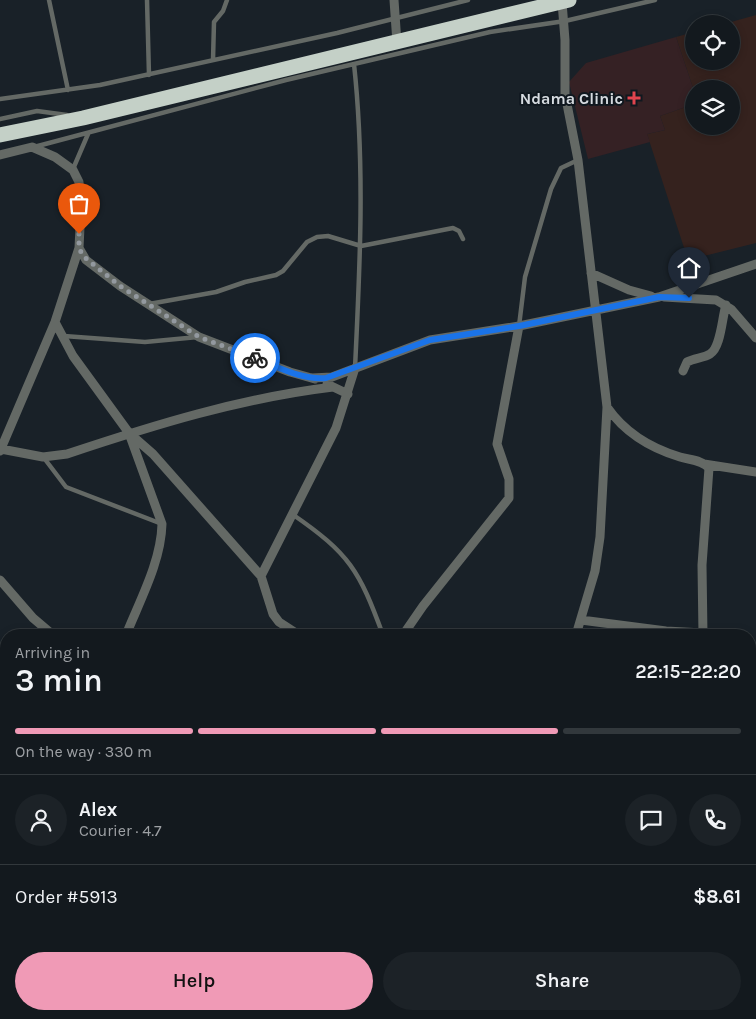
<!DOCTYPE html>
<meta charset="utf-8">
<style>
body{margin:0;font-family:Karla,sans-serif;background:#1c2227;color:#f1f3f6;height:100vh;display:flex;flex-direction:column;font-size:19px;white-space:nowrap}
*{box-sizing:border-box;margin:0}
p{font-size:16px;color:#9da0a4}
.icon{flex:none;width:28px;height:28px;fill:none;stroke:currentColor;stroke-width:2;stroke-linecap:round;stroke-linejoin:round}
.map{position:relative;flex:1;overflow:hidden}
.drawer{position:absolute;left:0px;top:629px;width:756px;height:391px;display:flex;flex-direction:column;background:#13191e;border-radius:20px 20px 0 0;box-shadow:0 2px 8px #0003,0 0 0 1px #32383c}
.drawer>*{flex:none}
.tools{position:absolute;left:685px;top:15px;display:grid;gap:10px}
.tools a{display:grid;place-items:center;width:55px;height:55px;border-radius:50%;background:#13191e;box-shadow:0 2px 8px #0003,0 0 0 1px #32383c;font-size:25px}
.pin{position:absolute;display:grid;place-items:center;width:42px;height:42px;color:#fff;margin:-51px -21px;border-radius:50% 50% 50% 0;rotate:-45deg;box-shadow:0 0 5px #0007}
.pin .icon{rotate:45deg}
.courier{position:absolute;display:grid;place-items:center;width:50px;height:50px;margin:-25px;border:4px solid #1a73e8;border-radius:50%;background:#fff;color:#222;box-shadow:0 1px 6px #0007}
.overview em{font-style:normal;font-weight:600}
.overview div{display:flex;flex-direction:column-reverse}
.overview{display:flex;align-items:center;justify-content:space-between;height:85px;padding:0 15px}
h1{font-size:32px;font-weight:600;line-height:38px}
.bar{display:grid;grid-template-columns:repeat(4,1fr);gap:8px 5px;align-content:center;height:60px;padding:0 15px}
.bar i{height:6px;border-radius:4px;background:#32383c}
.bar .active{background:#f09ab6}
.bar p{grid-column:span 4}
.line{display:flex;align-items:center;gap:12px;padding:0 15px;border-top:1px solid #32383c}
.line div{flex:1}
.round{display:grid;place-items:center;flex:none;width:52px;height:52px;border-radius:26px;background:#1c2227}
.primary-button{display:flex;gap:10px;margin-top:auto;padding:10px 15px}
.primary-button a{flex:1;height:58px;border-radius:30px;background:#f09ab6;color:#111;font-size:20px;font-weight:600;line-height:58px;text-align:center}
.primary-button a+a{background:#1c2227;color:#f1f3f6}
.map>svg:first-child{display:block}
</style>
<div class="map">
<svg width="756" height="1019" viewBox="0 0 756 1019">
<rect width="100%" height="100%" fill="#192128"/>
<path fill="#35221e" d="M756,15v228l-68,17 -41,-126 18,-4 -5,-14 34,-12v22h37v-37h-37v2l-18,-54 18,-5v29h37v-37h-7z"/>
<path fill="#352124" d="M676,37l18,54v13l-34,12 5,14 -18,4 3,8 -62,17 -19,-77 17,-19z"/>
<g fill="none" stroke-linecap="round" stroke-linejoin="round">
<path stroke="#646965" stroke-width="4.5" d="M49,0l19,90
M147,0l2,75
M213,60l1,-38 9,-11 4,-11
M354,64c11,101 6,202 1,304
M0,99l100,-14 237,-52 131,-33
M0,119l37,-8 30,4
M34,147l252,-67 204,-48 75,-11 90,-21
M73,169l15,-35
M149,304l67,-12 29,-10 31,-7 7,-4 24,-29 10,-5 11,-1 33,10 92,-18 6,3 4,8
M519,326l6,-49 26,-88 10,-21 17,-8
M64,336l81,6 53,-5
M44,458l22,29 96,37
M292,514c58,40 67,56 91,121"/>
<path stroke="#646965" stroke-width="9" d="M394,0l3,43
M562,2l3,38v54l13,66 29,247 -7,130 -5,34 -19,64
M0,155l32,-8 23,10 18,13 6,12 2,24 -2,42 -24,74 -55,129
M79,248l7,12 34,26 79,51 91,35 25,7
M591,273l38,17 22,6
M664,297l52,3 15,9 25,29
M55,322l18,34 56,77 24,21 108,122 12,38 6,8 20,13
M683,371l4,-9c7,-4 17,-4 23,-8 11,-6 12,-37 16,-49
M312,378l20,-1 98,-37 89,-14 140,-29 97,-33
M327,384l21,10
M607,407c18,26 43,41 73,50 10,3 22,3 29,11l-7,97 1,70
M1,449l42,8 24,-3c87,-29 174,-56 266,-67
M704,464l52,8
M261,576l75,-148 19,-60
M0,580l33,38 20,17
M581,620l85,11 37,2
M126,635c14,-35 35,-73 36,-111l-32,-88
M403,635l20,-29 86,-108v-19l-12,-35 22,-118
M750,699h6
M750,760l6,-1
M0,856l6,7
M0,880l6,-2
M9,1019l1,-5
M161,1019h26
M429,1019l1,-5
M656,1019l1,-5
M755,1019l1,-7"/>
<path stroke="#c4d0c7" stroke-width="15" d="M0,135l83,-17 486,-118"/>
</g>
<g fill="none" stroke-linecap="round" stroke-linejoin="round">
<path stroke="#93999f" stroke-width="5" stroke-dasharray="0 9" d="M79,234v14l4,8 37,30 79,51 56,21"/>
<path stroke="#1a73e8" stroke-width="6" d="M255,358c23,9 46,22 71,20l104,-38 89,-14 140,-29 30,1"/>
</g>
<path fill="#e0444e" stroke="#10181f" stroke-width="2" d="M631.5 90.5h5v5h5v5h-5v5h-5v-5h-5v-5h5z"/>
<g text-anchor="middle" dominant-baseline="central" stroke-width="4" stroke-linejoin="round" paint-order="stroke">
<g font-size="16" font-weight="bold" fill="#d5dadf" stroke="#10181f" text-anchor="end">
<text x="623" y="98">Ndama Clinic</text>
</g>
</g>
</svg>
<div class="tools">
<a><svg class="icon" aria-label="locate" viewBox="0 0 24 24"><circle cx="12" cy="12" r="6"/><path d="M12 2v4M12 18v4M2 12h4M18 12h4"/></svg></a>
<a><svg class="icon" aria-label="layers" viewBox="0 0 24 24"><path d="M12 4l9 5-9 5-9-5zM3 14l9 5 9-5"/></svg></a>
</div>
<div class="pin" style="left:79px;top:234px;background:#ea580c"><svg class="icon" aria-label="bag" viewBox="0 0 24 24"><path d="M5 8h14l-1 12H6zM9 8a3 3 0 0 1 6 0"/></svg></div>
<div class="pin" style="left:689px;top:298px;background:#1f2937"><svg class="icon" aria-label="home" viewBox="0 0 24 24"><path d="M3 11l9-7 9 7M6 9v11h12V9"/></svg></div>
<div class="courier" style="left:255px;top:358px"><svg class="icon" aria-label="bike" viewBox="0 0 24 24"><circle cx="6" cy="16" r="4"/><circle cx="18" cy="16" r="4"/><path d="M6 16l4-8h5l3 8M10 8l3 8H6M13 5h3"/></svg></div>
<section class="drawer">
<div class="overview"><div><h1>3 min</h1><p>Arriving in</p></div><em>22:15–22:20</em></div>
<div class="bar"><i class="active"></i><i class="active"></i><i class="active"></i><i></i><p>On the way · 330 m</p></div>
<div class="line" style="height:90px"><a class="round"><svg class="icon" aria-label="person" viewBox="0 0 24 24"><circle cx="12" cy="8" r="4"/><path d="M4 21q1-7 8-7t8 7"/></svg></a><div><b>Alex</b><p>Courier · 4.7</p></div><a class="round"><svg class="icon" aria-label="chat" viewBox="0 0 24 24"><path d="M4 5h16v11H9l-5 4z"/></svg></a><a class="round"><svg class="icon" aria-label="phone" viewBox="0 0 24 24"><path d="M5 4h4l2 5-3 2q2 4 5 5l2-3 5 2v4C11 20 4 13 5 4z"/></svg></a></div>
<div class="line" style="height:65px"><div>Order #5913</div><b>$8.61</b></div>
<div class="primary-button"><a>Help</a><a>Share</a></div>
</section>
</div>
